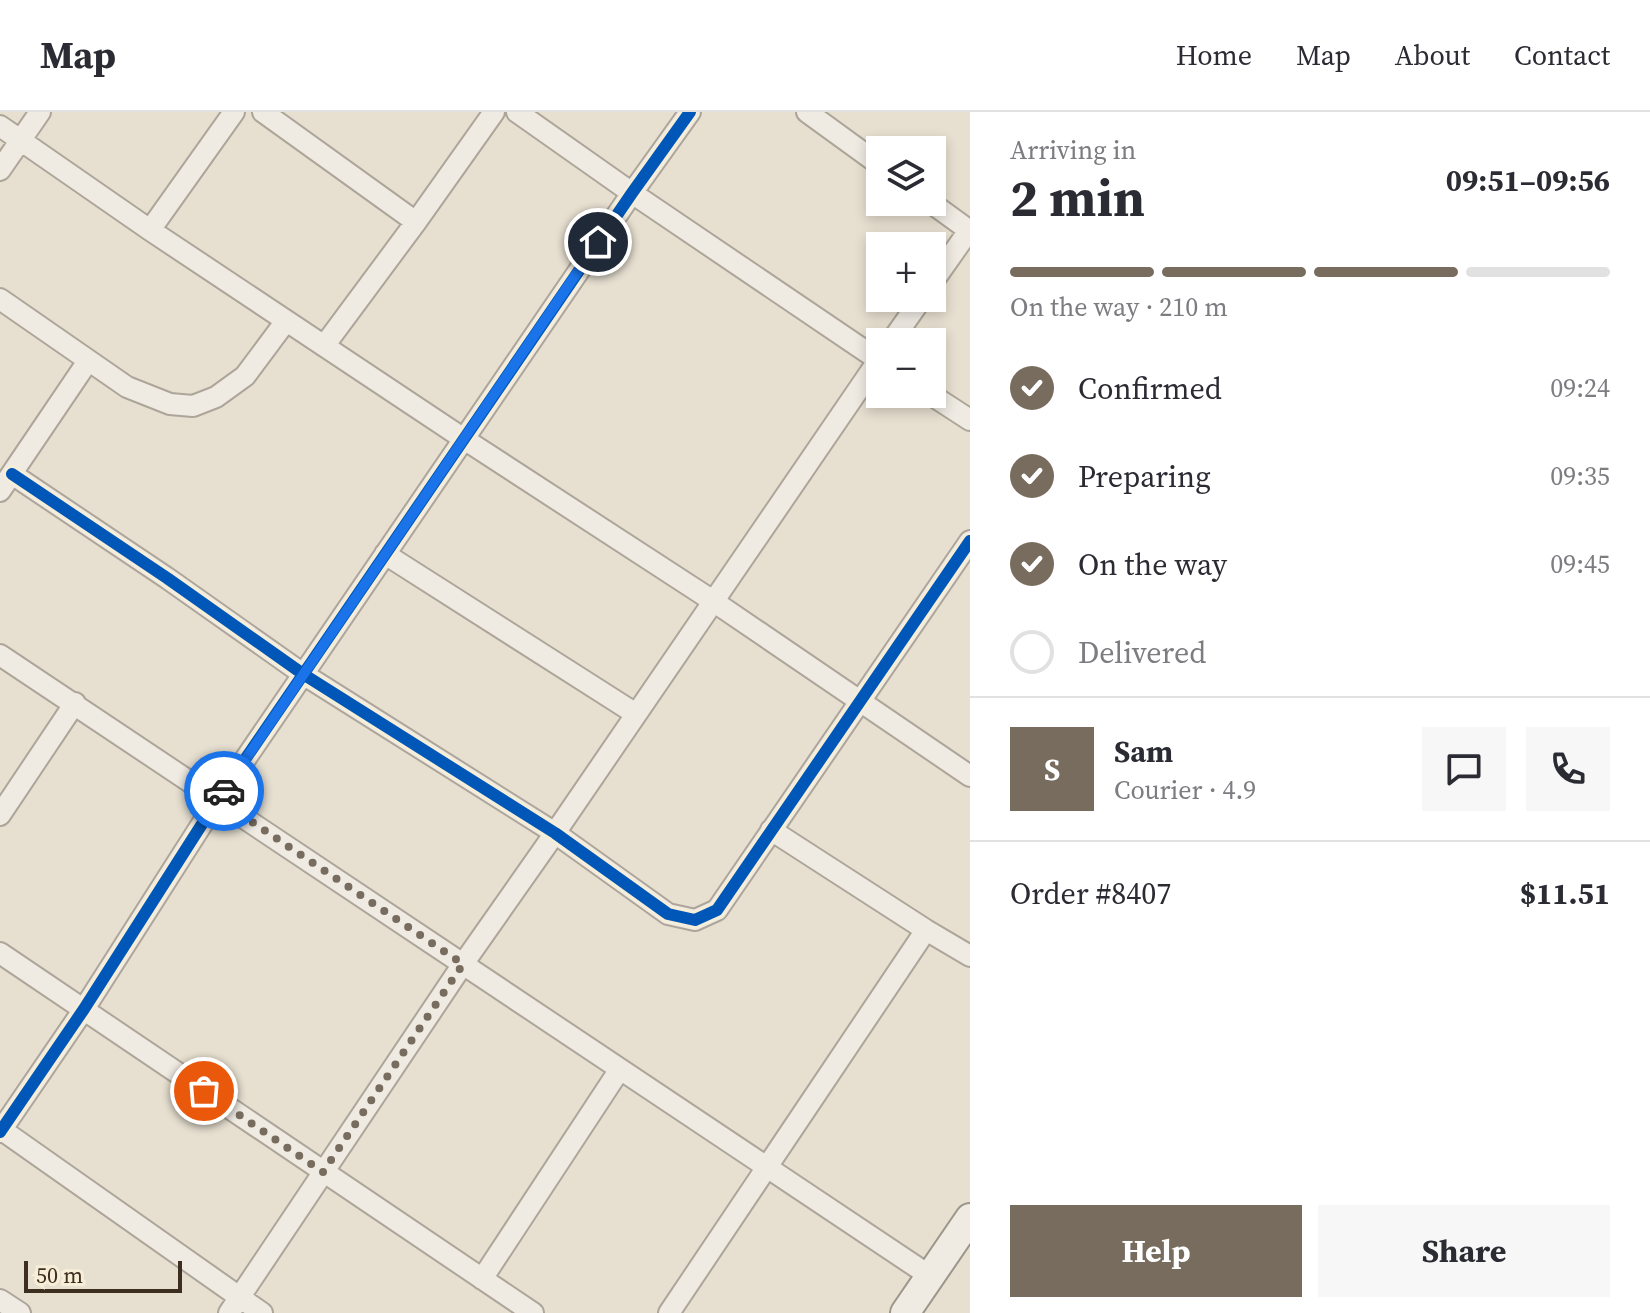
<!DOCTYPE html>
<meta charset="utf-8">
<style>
body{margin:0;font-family:"Source Serif 4",serif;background:#f7f7f7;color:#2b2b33;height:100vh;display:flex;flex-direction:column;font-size:30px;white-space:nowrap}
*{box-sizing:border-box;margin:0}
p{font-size:26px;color:#7c7c81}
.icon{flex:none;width:44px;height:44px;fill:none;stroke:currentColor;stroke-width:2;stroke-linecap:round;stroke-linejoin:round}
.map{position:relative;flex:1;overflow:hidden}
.drawer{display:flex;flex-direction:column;background:#fff;width:680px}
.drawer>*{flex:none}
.tools{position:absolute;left:866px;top:24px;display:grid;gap:16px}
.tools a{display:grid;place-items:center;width:80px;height:80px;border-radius:0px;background:#fff;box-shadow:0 4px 12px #0003;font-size:40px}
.scale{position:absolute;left:24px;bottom:20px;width:158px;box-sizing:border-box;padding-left:8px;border:4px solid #3d2e20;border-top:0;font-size:22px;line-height:28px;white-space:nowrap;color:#3d2e20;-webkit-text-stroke:6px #f7eed8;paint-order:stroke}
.pin{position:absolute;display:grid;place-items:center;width:68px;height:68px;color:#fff;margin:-34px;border:4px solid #fff;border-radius:50%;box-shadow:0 2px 8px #0007}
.courier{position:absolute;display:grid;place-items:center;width:80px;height:80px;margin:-40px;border:6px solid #1a73e8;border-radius:50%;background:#fff;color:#222;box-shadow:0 2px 10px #0007}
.overview em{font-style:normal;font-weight:700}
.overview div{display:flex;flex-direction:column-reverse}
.overview{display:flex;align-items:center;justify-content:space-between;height:136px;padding:0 40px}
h1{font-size:52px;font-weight:700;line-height:60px}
.bar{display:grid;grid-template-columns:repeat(4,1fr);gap:12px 8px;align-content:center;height:96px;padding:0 40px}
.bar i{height:10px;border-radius:6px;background:#e1e1e2}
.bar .current{background:#786c5e}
.bar p{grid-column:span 4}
.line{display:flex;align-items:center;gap:20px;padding:0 40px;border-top:2px solid #e1e1e2}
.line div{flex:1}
.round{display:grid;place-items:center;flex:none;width:84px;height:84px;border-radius:0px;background:#f7f7f7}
ol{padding:0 40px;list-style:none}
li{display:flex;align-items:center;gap:24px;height:88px}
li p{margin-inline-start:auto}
li .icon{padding:8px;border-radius:50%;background:#786c5e;color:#fff;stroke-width:4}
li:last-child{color:#7c7c81}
li i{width:44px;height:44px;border:4px solid #e1e1e2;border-radius:50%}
.cta{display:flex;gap:16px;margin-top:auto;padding:16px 40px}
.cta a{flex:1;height:92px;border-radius:0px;background:#786c5e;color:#fff;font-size:32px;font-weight:700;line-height:92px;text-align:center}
.cta a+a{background:#f7f7f7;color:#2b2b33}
header{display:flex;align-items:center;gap:48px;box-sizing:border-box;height:112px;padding:0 40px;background:#fff;border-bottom:2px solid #e1e1e2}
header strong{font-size:38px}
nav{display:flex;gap:44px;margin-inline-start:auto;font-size:28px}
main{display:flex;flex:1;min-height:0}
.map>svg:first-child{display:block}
</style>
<header>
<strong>Map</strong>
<nav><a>Home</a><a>Map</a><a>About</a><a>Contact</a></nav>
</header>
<main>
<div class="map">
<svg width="970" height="1201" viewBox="0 0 970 1201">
<rect width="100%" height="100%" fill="#e7e0d1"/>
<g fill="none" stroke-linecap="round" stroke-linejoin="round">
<g stroke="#ada599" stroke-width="24">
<path id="street" d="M263,0l153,110
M517,0l115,81 248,168
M807,0l73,53
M0,14l150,104 314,209 249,162 257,175
M0,58l40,-58
M930,90l40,29
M150,118l84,-118
M932,171l38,-54
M0,187l127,88 43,17 23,2 23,-9 29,-21 41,-55
M891,230l31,-44
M324,234l92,-124 78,-110
M930,282l40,26
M12,362l155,104 136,96 252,159 113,81 27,6 22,-10 253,-369
M0,379l88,-130
M385,442l251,160
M0,543l930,621
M0,703l75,-112
M771,718l155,100 44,26
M0,841l533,360
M2,1018l260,183
M0,1020l84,-123 134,-210 414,-606 58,-81
M482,1167l138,-210
M0,1188l20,13
M229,1201l234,-349 92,-131 325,-475
M669,1201l257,-383"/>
</g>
<g stroke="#9c958a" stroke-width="32">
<path id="secondary" d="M905,1201l65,-95"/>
</g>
<use href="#street" stroke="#efebe3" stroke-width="20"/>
<use href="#secondary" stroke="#efebe3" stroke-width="28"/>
<g stroke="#f7eed8" stroke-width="17">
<path id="cycleway" d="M12,362l155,104 136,96 252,159 113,81 27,6 22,-10 253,-369
M0,1020l84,-123 134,-210 414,-606 58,-81"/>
</g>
<use href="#cycleway" stroke="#0057b8" stroke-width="12"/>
</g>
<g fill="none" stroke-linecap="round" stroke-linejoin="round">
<path stroke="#786c5e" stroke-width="8" stroke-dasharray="0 14.4" d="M204,979l119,81 140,-208 -245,-165 6,-8"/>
<path stroke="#1a73e8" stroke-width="10" d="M224,679l374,-549"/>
</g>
</svg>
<div class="tools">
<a><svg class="icon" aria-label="layers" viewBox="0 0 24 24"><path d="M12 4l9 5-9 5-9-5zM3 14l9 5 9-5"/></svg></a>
<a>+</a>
<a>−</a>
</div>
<div class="scale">50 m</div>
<div class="pin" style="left:204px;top:979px;background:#ea580c"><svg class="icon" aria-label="bag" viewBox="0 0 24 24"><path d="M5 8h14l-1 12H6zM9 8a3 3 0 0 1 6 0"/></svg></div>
<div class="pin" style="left:598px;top:130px;background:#1f2937"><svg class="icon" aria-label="home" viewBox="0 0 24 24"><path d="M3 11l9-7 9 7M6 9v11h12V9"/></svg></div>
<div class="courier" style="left:224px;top:679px"><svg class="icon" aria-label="car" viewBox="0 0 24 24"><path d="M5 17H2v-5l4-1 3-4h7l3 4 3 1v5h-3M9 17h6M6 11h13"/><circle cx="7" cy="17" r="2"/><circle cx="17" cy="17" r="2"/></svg></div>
</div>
<section class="drawer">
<div class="overview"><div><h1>2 min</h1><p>Arriving in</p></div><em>09:51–09:56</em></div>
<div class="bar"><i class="current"></i><i class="current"></i><i class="current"></i><i></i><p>On the way · 210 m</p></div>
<ol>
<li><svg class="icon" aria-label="check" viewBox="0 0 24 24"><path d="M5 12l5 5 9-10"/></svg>Confirmed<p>09:24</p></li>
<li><svg class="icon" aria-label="check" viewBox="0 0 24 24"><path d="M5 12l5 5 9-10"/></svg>Preparing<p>09:35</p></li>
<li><svg class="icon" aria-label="check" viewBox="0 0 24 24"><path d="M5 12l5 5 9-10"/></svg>On the way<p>09:45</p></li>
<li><i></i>Delivered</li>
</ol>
<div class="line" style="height:144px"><b class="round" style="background:#786c5e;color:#fff">S</b><div><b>Sam</b><p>Courier · 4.9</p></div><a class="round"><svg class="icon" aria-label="chat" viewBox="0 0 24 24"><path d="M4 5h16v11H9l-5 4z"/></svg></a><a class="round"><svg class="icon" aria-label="phone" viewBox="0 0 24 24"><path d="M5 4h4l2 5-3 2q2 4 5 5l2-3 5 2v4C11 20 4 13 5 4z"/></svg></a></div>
<div class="line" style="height:104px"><div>Order #8407</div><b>$11.51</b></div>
<div class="cta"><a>Help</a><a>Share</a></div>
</section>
</main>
